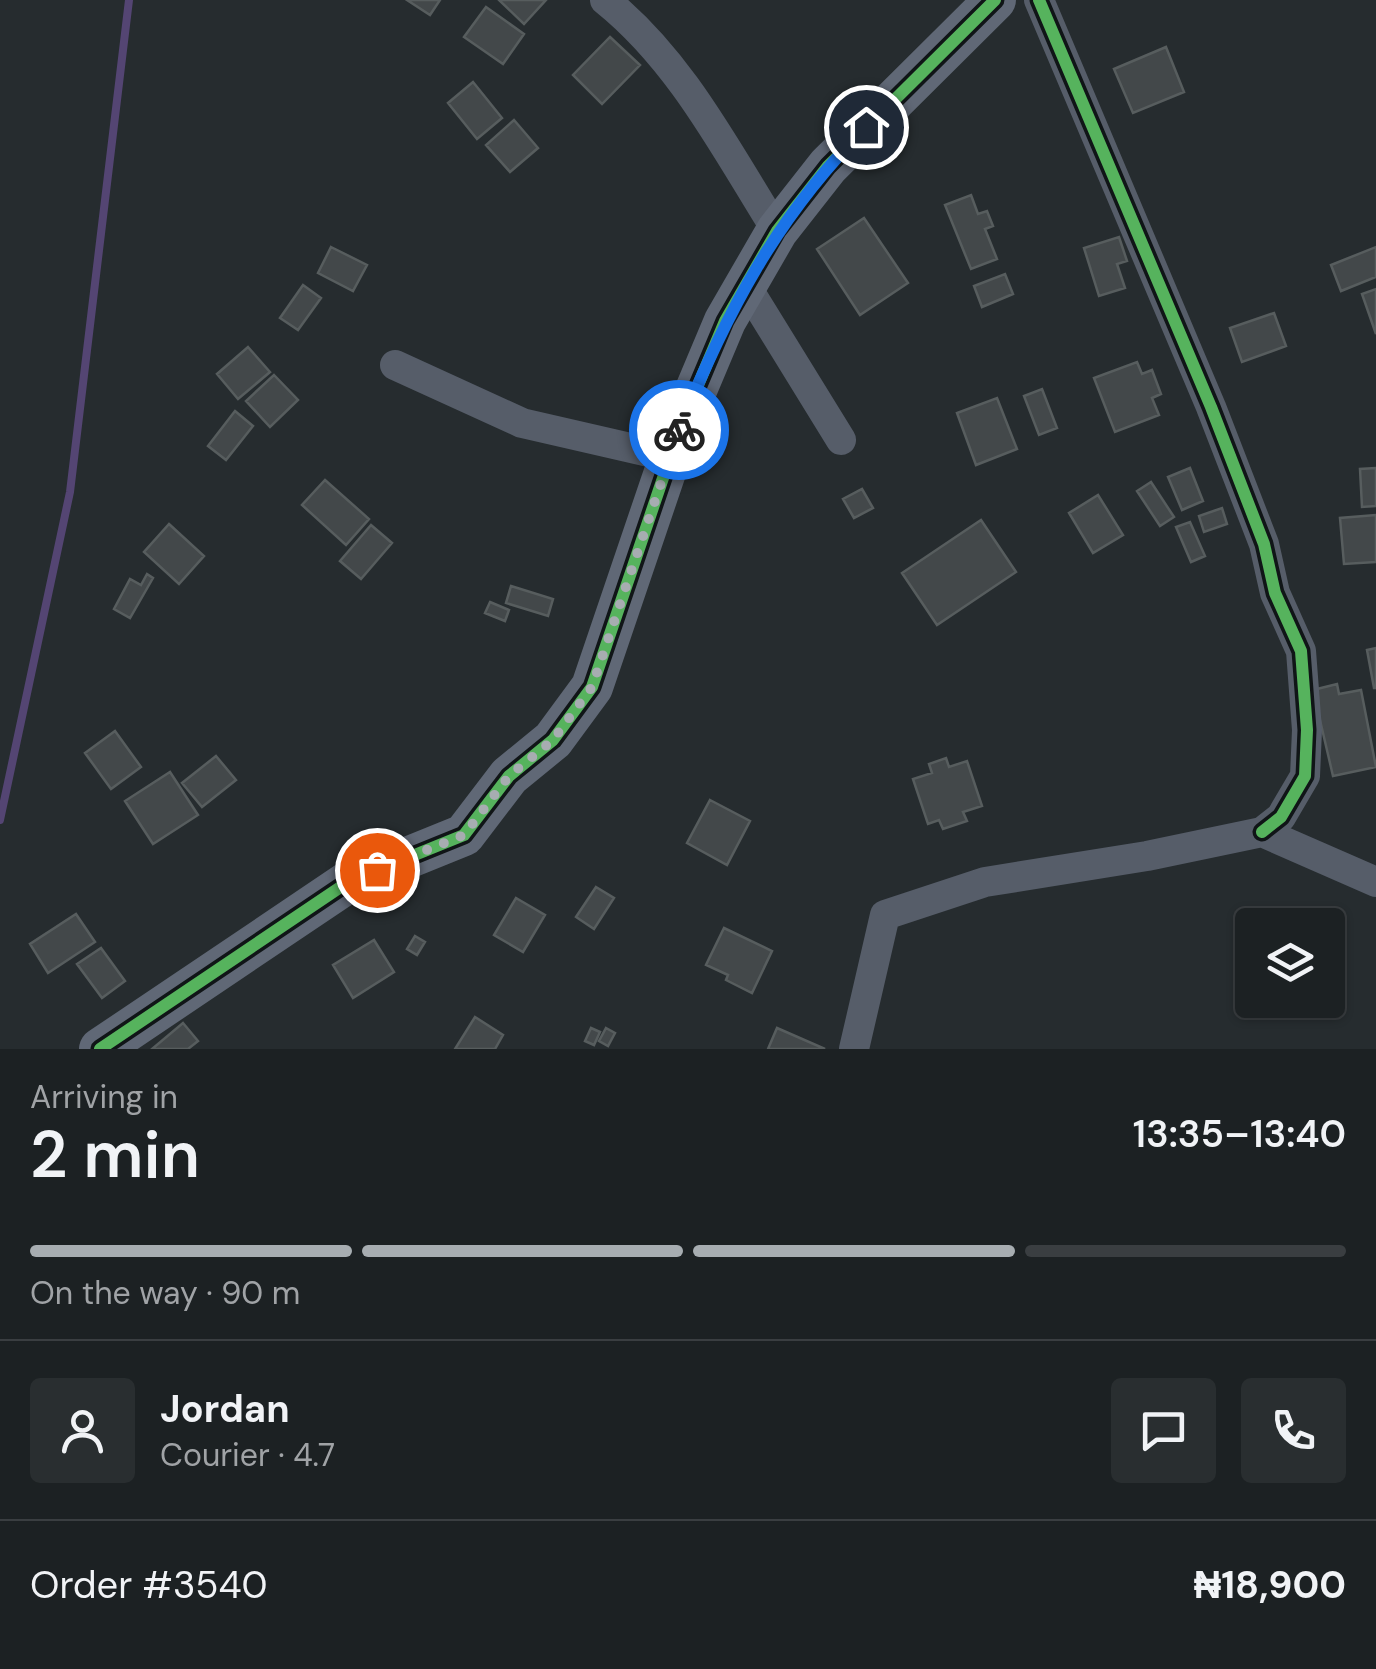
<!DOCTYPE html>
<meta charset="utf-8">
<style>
body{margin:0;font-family:"DM Sans",sans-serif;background:#292e30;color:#f1f3f6;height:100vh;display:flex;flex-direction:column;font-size:38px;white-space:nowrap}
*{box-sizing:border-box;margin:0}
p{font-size:32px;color:#a0a3a6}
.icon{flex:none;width:55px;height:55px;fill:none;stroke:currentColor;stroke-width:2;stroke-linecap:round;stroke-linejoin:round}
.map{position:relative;height:1049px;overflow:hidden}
.details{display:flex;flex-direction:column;background:#1c2123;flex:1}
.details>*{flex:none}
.buttons{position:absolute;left:1235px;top:908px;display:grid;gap:20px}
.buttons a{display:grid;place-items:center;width:110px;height:110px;border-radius:10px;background:#1c2123;box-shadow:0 2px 8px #0004,0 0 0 2px #3a3e41;font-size:50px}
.pin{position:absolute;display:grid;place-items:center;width:85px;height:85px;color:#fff;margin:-42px;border:5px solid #fff;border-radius:50%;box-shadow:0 2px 10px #0007}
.courier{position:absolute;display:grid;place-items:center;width:100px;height:100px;margin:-50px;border:8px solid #1a73e8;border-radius:50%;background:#fff;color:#222;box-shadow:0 2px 12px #0007}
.headline em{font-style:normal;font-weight:600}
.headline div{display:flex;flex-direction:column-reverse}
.headline{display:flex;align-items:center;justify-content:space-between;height:170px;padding:0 30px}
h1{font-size:65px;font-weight:600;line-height:75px}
.bar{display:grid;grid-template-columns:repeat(4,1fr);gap:15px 10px;align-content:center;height:120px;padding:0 30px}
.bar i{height:12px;border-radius:8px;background:#3a3e41}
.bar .active{background:#a7adb1}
.bar p{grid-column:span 4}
.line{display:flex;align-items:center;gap:25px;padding:0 30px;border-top:2px solid #3a3e41}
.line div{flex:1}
.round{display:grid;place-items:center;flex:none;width:105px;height:105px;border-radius:10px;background:#292e30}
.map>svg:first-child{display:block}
</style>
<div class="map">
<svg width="1376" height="1049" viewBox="0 0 1376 1049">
<rect width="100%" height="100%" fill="#262c2f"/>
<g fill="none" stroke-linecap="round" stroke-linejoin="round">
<path stroke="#544573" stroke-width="8" d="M0,820l70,-328 59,-492"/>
</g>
<path fill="#43484a" stroke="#575d5e" stroke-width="2.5" d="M407,0h33l-10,15z
M499,0h47l-22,24z
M486,7l38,27 -21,30 -39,-27z
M610,37l30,28 -38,39 -29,-29z
M1166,47l18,45 -51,21 -19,-44z
M473,82l29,36 -25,21 -29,-36z
M514,120l24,28 -28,24 -24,-27z
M971,195l7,19 9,-3 6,15 -8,3 12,30 -26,10 -26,-64z
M864,218l44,65 -48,32 -43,-66z
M1119,237l8,24 -10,3 8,24 -26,8 -15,-48z
M331,247l36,18 -14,26 -35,-18z
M1376,247v30l-35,14 -10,-26z
M1005,274l8,20 -31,13 -8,-21z
M303,285l18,13 -23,32 -18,-12z
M1376,289v45l-14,-40z
M1274,313l12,33 -44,16 -12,-34z
M248,347l22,25 -32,27 -21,-25z
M1137,362l5,12 10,-4 9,24 -9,4 7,17 -44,17 -21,-54z
M274,375l24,25 -28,27 -24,-26z
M1042,389l15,39 -18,7 -15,-39z
M997,398l20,51 -41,16 -19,-52z
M235,411l18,15 -27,34 -18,-14z
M1190,468l13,33 -21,9 -14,-33z
M1376,468v38l-14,1 -2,-38z
M325,480l44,39 -23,26 -44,-40z
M1151,482l23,35 -14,9 -23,-35z
M862,489l11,19 -19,10 -11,-19z
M1098,495l25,40 -30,18 -24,-40z
M1222,508l5,16 -23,8 -5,-16z
M1376,515v47l-32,2 -4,-46z
M981,520l35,52 -79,53 -35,-52z
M1190,522l15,34 -14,6 -15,-35z
M169,524l35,32 -25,28 -35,-32z
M371,525l21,18 -31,36 -21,-18z
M147,574l6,4 -23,40 -16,-9 16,-30 11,6z
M511,586l42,13 -5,17 -42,-13z
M490,602l19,8 -4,11 -20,-8z
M1376,648v40h-2l-7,-38z
M1337,684l2,10 22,-4 15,77 -43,9 -20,-86z
M115,731l26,36 -30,22 -26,-36z
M216,756l20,24 -34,27 -20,-24z
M946,758l3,9 18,-6 15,45 -19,6 4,9 -24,8 -4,-9 -11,4 -15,-45 19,-6 -3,-9z
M170,772l28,43 -45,29 -28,-43z
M710,800l40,21 -23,44 -40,-22z
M596,887l18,11 -20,31 -18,-12z
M516,898l29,17 -22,37 -29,-17z
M76,914l19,28 -47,31 -18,-29z
M724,928l48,23 -20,42 -26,-13 2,-5 -22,-10z
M415,936l10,6 -8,13 -10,-6z
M374,940l20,32 -41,26 -20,-33z
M101,948l24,33 -23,17 -25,-34z
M475,1017l28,18 -8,14h-40z
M183,1023l15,18 -10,8h-36z
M591,1028l9,4 -6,13 -9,-4z
M606,1028l9,5 -7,13 -9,-5z
M777,1028l48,21h-57z"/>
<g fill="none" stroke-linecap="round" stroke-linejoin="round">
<path stroke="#565d69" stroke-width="30" d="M605,0c76,61 121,150 172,231
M1039,0l172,407 53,137 11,49 26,58 6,79 -2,46 -24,41 -19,15
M746,286l95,154
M395,365l127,58 148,34
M854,1049l31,-134 100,-33 162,-26 115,-24 114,50"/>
<path stroke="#606876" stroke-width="42" d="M100,1049l248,-167 116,-47 45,-59 44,-36 39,-53 88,-259 45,-107 52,-90 51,-65 167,-166"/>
<g stroke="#101517" stroke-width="19">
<path id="cycleway" d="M1039,0l172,407 53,137 11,49 26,58 6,79 -2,46 -24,41 -19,15
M100,1049l248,-167 116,-47 45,-59 44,-36 39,-53 88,-259 45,-107 52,-90 51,-65 167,-166"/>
</g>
<use href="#cycleway" stroke="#56b35d" stroke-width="12"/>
</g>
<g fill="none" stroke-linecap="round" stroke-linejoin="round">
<path stroke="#a7adb1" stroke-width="10" stroke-dasharray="0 18" d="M377,870l87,-35 45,-59 44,-36 39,-53 87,-257"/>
<path stroke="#1a73e8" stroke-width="12" d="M679,430c47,-117 97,-213 187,-303"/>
</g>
</svg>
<div class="buttons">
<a><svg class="icon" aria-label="layers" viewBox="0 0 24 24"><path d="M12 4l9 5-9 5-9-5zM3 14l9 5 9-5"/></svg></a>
</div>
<div class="pin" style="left:377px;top:870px;background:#ea580c"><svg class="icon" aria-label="bag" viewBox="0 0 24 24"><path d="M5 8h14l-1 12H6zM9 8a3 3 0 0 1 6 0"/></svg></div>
<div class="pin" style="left:866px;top:127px;background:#1f2937"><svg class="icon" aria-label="home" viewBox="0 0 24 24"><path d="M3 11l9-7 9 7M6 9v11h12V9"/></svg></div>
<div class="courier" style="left:679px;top:430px"><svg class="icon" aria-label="bike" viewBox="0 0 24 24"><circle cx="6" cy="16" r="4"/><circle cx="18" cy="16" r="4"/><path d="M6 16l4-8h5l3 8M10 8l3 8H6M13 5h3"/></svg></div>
</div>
<section class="details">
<div class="headline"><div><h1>2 min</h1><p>Arriving in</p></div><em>13:35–13:40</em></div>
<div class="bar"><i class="active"></i><i class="active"></i><i class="active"></i><i></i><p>On the way · 90 m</p></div>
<div class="line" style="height:180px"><a class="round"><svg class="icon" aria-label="person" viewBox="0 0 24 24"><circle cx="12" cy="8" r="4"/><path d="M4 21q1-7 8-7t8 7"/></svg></a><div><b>Jordan</b><p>Courier · 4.7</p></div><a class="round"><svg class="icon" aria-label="chat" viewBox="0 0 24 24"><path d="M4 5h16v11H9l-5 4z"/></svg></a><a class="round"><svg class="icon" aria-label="phone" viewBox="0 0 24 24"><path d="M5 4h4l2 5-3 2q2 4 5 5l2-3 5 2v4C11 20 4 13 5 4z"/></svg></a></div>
<div class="line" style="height:130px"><div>Order #3540</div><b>₦18,900</b></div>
</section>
